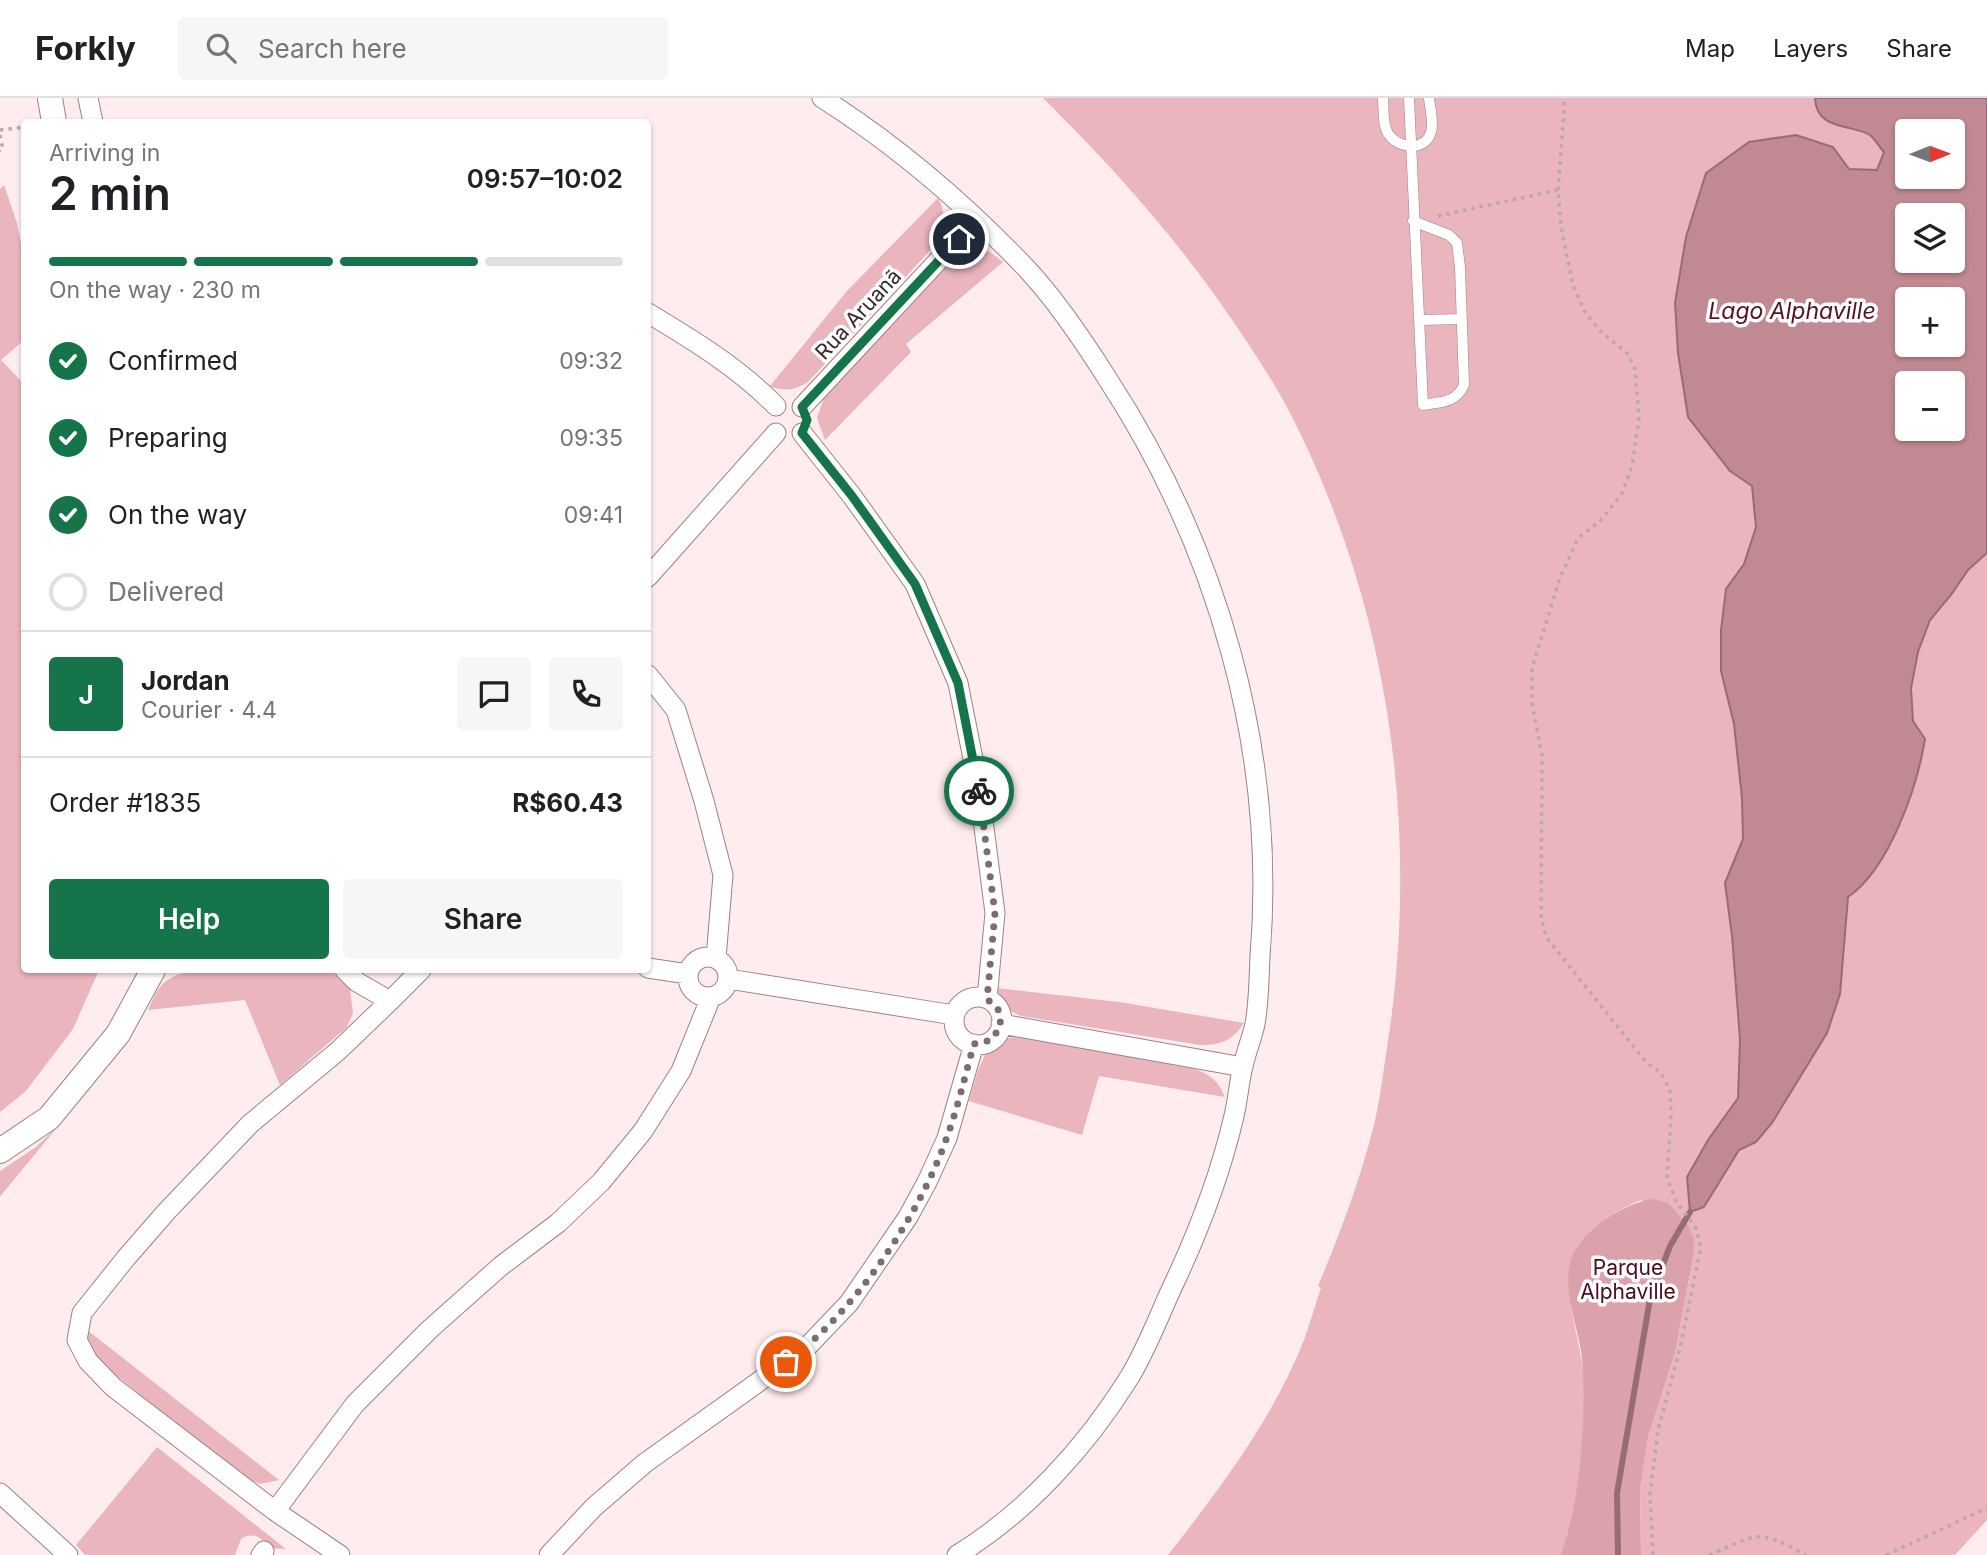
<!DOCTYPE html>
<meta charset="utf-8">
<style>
body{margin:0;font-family:Inter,sans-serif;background:#f6f6f6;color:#202124;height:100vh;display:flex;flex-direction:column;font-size:26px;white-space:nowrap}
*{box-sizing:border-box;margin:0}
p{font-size:23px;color:#757577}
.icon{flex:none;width:38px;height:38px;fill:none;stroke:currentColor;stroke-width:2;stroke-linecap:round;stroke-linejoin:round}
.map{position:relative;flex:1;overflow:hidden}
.drawer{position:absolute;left:21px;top:21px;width:630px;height:854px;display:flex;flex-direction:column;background:#fff;border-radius:7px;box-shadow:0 2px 5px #0004}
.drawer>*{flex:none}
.needle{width:46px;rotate:89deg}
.fabs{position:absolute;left:1895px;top:21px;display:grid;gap:14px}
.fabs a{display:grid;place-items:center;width:70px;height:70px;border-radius:7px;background:#fff;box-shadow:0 2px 5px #0004;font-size:35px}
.pin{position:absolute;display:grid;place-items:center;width:60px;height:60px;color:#fff;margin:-30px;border:4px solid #fff;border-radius:50%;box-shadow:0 2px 7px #0007}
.courier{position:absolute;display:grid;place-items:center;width:70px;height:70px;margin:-35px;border:5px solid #15744a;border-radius:50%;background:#fff;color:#222;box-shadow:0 2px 9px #0007}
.overview em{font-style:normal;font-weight:600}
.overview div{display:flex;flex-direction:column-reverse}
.overview{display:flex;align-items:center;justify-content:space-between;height:119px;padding:0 28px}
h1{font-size:46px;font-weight:600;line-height:52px}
.bar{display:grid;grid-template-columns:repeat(4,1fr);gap:10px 7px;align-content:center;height:84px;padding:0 28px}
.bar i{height:9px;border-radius:5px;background:#e0e0e0}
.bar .active{background:#15744a}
.bar p{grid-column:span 4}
.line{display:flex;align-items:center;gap:18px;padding:0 28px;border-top:2px solid #e0e0e0}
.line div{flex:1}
.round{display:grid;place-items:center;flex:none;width:74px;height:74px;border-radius:7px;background:#f6f6f6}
ol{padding:0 28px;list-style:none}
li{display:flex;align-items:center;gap:21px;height:77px}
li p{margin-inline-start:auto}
li .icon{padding:7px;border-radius:50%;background:#15744a;color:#fff;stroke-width:4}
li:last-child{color:#757577}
li i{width:38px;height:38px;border:4px solid #e0e0e0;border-radius:50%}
.primary-button{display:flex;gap:14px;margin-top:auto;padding:14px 28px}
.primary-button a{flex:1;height:80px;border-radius:7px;background:#15744a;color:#fff;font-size:28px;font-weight:600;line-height:80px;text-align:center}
.primary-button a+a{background:#f6f6f6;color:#202124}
header{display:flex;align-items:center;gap:42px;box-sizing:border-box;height:98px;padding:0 35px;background:#fff;border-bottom:2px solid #e0e0e0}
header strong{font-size:33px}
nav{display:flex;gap:38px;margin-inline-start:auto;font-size:24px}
.search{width:490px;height:63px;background:#f6f6f6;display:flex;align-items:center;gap:18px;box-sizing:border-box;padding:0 24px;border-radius:7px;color:#757577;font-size:26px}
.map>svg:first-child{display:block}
</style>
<header>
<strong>Forkly</strong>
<div class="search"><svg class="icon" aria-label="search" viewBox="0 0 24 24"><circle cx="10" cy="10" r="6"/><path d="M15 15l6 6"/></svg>Search here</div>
<nav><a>Map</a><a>Layers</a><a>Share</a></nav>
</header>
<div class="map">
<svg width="1987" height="1457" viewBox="0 0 1987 1457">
<rect width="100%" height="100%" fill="#ffecef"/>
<path fill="#eab5bd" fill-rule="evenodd" d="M1043,0h944v1422l-32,35h-314l-1,-65 8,-53 27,-84 18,-95 -52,-58c-25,10 -58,30 -69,57 -12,33 10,85 12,122 2,56 -6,123 -22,176h-394c51,-65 106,-138 136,-215 6,-17 11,-35 17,-52l-3,-2c22,-52 42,-106 56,-161 6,-25 9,-52 13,-77 34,-216 3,-442 -98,-637 -13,-25 -29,-49 -44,-72 -58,-89 -127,-167 -202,-241zM1908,33h45v46h-45zM1908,117h45v46h-45zM1908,201h45v46h-45zM1908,285h45v46h-45z
M4,87l13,38 7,36v81l-23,20 23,24v586h75l-26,59 -47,62 -26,21v-923z
M938,100c8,15 7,28 0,44l-129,139c-12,9 -25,11 -39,5l77,-95z
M967,150l23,4 13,10 -97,82 5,8 -86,88 -8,-22 7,-21 136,-146z
M245,872h84l14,10 7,10 3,23 -6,14 -67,58 -35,-85 -97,10c4,-8 7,-18 13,-24 18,-21 60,-16 84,-16z
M997,890l122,14 125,21c-10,17 -25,23 -44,22l-179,-29c-12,-4 -22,-15 -24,-28z
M1015,939l155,24v4c25,3 45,6 55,32l-126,-21 -17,59 -113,-34c9,-27 12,-61 46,-64z
M59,1027l-56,68 -3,4v-26l36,-24z
M87,1232l192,150 -19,4 -20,-9 -143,-115 -9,-17z
M157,1349l129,102 -18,-1c-5,-12 -16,-16 -27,-9l-6,16h-150l-9,-10z"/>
<path fill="#dca2ab" d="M1654,1101l14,4 20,22 6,14 -1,19 -18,95 -27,84 -8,53 1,65h-80c19,-54 26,-139 21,-196 -3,-33 -21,-66 -11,-100 10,-29 54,-57 83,-60z"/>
<path fill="#c18992" stroke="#976c73" stroke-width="2" fill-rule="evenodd" d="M1815,0h172v455l-19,17 -17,25 -21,25 -12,32 -7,36 2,33 12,18c-8,49 -36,130 -77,158l-8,97 -13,39 -55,90 -16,19 -17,8 -35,57 -14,5 -3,-35 21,-37 30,-42 2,-59 -8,-103 -7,-53 18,-44 -1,-41 -8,-74 -13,-53v-41l5,-41 18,-25 12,-37 -4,-41 -22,-15 -42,-54 -10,-64 -3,-50 11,-66 20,-64 43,-31 47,-7 37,12 16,22 28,1 7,-18c-4,-4 -9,-13 -14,-17 -18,-11 -54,-4 -55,-37zM1908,33h45v46h-45zM1908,117h45v46h-45zM1908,201h45v46h-45zM1908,285h45v46h-45z"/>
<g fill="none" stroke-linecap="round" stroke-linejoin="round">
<path stroke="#976c73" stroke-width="6" d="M1618,1457l-1,-62 33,-194 20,-53 20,-34"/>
<g stroke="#9c8185" stroke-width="11">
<path id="service" d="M1383,0c1,12 -1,29 7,38 10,13 36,15 41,-4 3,-9 -1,-24 -2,-34
M1409,0l14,307c18,-3 33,-2 41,-20l-4,-118 -3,-24 -8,-8 -36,-14
M1419,222l43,-1"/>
</g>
<g stroke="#9c8185" stroke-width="21">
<path id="minor" d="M88,0l5,24
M822,0c74,47 143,106 204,170 31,33 57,72 81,110 111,170 170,374 153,578 -1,22 -1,46 -5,68 -3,14 -9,28 -12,42 -4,16 -5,33 -9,50 -13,56 -33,109 -57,161 -16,33 -29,70 -48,101 -43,69 -103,135 -172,177
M648,215c45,27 91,55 128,93
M802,309l174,-187
M802,335l50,63 63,88 43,99 21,106 16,124 -8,86
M648,479l128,-144
M648,577l28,35 28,91 19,74 -7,83
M688 879a20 20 0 1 1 40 0a20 20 0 1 1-40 0Z
M648,870l40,6
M345,872l12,12 33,19 31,-31
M728,881l226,36
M954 923a24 24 0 1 1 48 0a24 24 0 1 1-48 0Z
M1001,926l242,43
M0,1395l68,62
M275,1413l80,-107 75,-75 71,-63 57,-43 43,-41 42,-51 38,-60 30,-74
M261,1457l3,-4
M340,1457l-65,-44 -162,-124 -25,-26 -11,-21 5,-27 44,-55 41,-47 83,-87 88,-73 52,-50
M549,1457l45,-48 51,-44 161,-115 43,-45 59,-86 19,-35 20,-44 27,-94"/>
</g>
<g stroke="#9c8185" stroke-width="26">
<path id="tertiary" d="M50,0l4,24
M0,1053l49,-33 69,-84 35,-64"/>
</g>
<path stroke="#baa9ac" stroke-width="3.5" stroke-dasharray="3.5 5" stroke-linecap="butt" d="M0,32l24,-3
M0,37l3,14 -3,2
M1558,92l7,-92
M1438,118l120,-26 3,37 12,59 12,26 14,18 28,23 8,16 4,49 -7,48 -11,29 -22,27 -21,16 -18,40 -28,90v36l10,51 -1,163 5,19 100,125 14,10 10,18 1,26 -4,62 10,25 18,23 6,21 -21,101 -22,82 -8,65 3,60
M1709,1457c49,-21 48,-27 97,0
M1886,1457l101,-47"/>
<use href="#service" stroke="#fff" stroke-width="10"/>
<use href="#minor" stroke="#fff" stroke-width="19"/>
<use href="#tertiary" stroke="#fff" stroke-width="24"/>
</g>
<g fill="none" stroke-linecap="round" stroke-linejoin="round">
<path stroke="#7c6e70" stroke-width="7" stroke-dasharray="0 12.6" d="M786,1264c67,-47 134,-147 161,-225 11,-30 18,-62 27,-93l17,-4 10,-14 -3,-17 -11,-10 8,-86 -16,-122"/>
<path stroke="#15744a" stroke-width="9" d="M959,141l-157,168 5,13 -5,13 50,63 63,88 43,99 21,108"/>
</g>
<g text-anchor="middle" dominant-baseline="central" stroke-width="7" stroke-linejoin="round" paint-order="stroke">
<g font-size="21" fill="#352a2b" stroke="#fff">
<text transform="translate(858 216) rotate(-47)">Rua Aruanã</text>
</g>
<g font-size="21" fill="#4f091f" stroke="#fff">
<text x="1628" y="1169">Parque<tspan x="1628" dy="24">Alphaville</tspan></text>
</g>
<g font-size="23" font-style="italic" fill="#561125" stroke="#fff">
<text x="1792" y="213">Lago Alphaville</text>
</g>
</g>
</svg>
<div class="fabs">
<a><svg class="needle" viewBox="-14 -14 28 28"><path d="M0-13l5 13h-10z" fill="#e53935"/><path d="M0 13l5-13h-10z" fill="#757577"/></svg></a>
<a><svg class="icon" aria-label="layers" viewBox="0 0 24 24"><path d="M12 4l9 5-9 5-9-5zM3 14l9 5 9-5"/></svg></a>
<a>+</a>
<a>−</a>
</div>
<div class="pin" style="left:786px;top:1264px;background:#ea580c"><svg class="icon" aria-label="bag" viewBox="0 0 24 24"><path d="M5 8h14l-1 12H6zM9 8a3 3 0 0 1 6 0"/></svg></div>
<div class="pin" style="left:959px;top:141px;background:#1f2937"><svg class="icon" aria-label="home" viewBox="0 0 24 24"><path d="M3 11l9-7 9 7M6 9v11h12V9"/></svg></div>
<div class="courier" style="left:979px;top:693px"><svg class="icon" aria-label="bike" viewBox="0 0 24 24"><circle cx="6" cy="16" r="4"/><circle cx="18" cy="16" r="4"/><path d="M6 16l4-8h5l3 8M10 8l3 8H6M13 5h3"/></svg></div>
<section class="drawer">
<div class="overview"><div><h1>2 min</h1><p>Arriving in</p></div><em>09:57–10:02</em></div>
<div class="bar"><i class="active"></i><i class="active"></i><i class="active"></i><i></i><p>On the way · 230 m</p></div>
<ol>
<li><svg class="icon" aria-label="check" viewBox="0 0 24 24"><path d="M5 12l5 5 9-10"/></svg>Confirmed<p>09:32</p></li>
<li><svg class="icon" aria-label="check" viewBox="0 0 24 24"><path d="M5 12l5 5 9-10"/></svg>Preparing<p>09:35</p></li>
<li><svg class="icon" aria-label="check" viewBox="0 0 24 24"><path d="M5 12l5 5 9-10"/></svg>On the way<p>09:41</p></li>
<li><i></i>Delivered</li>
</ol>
<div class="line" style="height:126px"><b class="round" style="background:#15744a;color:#fff">J</b><div><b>Jordan</b><p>Courier · 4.4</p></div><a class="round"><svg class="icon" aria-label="chat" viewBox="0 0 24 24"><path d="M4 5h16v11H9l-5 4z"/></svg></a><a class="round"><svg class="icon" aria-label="phone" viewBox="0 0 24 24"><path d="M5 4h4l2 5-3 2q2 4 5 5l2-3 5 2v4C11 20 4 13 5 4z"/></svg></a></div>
<div class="line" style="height:91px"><div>Order #1835</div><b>R$60.43</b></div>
<div class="primary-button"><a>Help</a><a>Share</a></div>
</section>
</div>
